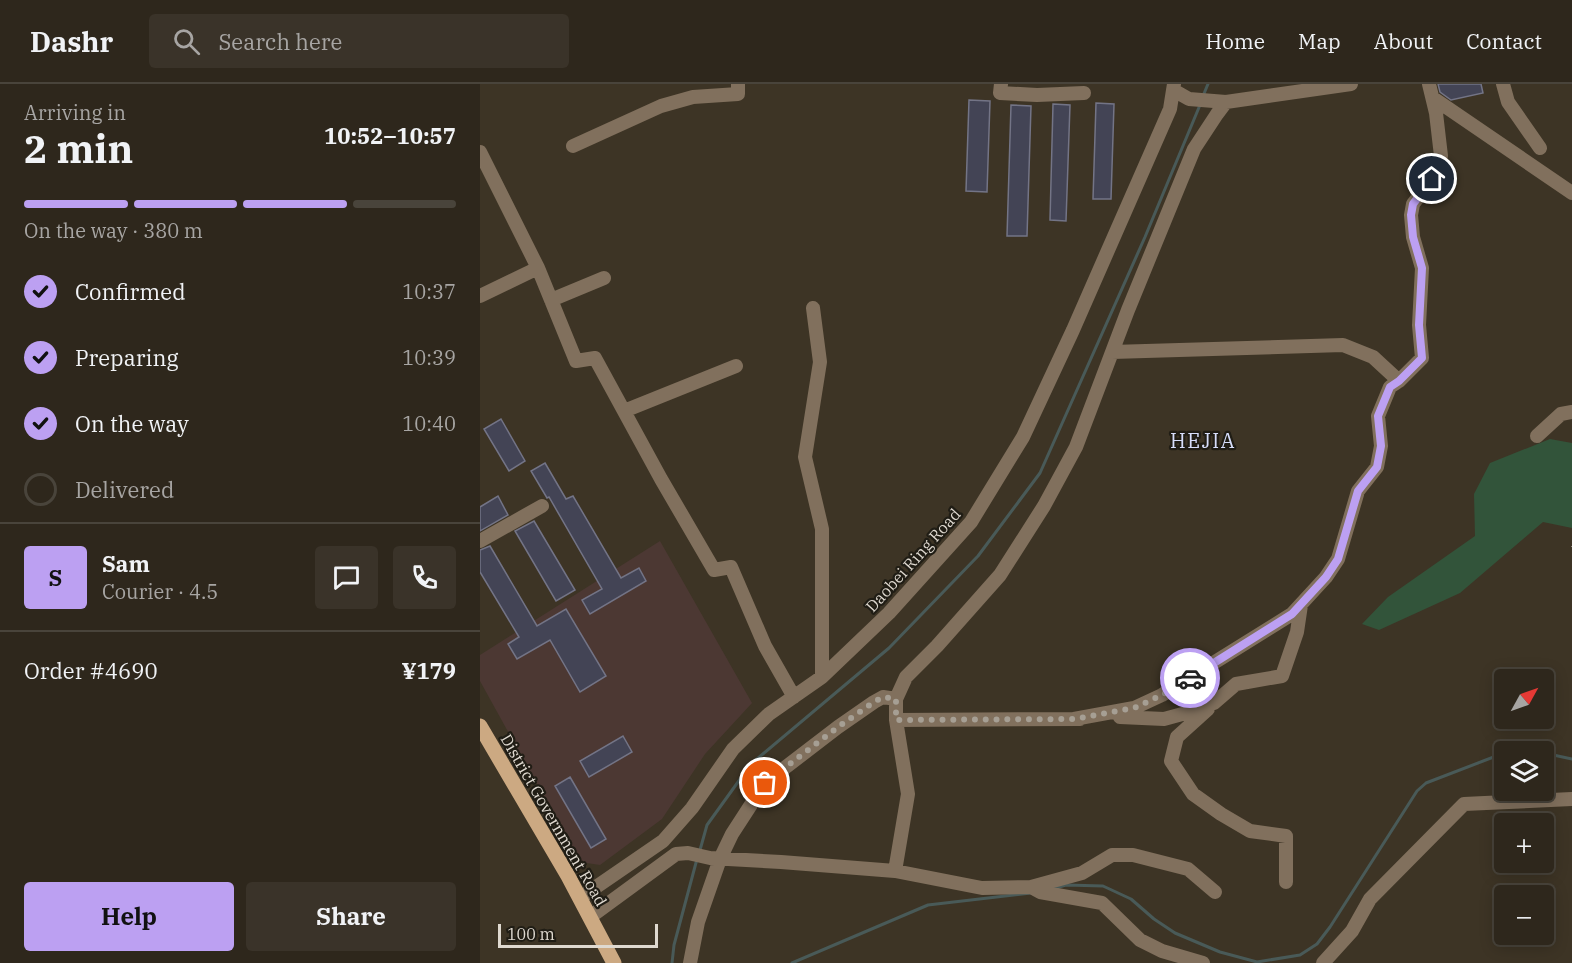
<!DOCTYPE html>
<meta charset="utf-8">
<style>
body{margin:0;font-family:"IBM Plex Serif",serif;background:#3a3329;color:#f1f3f6;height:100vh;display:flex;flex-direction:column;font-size:22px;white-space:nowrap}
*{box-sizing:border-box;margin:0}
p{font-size:20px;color:#a7a5a3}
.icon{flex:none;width:33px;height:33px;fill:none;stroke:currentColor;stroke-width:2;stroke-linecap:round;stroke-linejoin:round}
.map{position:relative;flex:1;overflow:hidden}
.drawer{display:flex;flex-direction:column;background:#2e271c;width:480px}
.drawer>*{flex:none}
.needle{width:39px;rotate:50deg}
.buttons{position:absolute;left:1014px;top:585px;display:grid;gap:12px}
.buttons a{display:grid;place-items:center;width:60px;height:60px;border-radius:6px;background:#2e271c;box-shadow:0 3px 15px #0003,0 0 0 2px #49443b;font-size:30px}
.scale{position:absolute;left:18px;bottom:15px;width:160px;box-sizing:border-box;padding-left:6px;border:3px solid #dfd9d0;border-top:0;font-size:16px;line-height:21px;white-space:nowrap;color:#dfd9d0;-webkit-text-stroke:4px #201d15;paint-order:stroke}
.pin{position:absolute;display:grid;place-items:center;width:51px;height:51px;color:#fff;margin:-26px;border:3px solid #fff;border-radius:50%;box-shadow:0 2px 6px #0007}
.courier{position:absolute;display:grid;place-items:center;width:60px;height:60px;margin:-30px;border:4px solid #bca0f2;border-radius:50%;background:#fff;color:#222;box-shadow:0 2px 8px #0007}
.summary em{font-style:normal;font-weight:700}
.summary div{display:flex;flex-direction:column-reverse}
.summary{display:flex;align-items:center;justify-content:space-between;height:102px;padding:0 24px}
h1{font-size:39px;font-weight:700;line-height:45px}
.bar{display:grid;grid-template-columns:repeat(4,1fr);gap:9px 6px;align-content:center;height:72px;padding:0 24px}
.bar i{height:8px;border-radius:4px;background:#49443b}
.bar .active{background:#bca0f2}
.bar p{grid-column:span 4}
.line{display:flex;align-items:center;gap:15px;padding:0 24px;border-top:2px solid #49443b}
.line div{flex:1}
.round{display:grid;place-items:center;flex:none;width:63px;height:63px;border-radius:6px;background:#3a3329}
ol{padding:0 24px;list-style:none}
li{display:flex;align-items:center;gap:18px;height:66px}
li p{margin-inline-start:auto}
li .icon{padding:6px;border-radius:50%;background:#bca0f2;color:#111;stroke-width:4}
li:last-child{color:#a7a5a3}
li i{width:33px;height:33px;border:3px solid #49443b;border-radius:50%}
.button{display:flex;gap:12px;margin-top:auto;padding:12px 24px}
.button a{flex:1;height:69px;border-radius:6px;background:#bca0f2;color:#111;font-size:24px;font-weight:700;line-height:69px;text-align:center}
.button a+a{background:#3a3329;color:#f1f3f6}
header{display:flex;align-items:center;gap:36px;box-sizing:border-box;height:84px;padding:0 30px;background:#2e271c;border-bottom:2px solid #49443b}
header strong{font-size:28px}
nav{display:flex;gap:33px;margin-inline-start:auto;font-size:21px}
.search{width:420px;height:54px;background:#3a3329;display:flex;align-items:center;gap:15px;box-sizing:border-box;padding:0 21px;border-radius:6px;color:#a7a5a3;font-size:22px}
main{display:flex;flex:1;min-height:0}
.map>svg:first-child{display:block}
</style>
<header>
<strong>Dashr</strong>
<div class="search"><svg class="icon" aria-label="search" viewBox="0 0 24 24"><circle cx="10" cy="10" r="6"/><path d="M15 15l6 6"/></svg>Search here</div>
<nav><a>Home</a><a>Map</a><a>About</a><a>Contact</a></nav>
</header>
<main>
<section class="drawer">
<div class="summary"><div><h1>2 min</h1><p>Arriving in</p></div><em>10:52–10:57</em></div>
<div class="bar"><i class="active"></i><i class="active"></i><i class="active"></i><i></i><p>On the way · 380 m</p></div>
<ol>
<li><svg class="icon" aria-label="check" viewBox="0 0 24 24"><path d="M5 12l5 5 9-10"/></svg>Confirmed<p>10:37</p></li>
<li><svg class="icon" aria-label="check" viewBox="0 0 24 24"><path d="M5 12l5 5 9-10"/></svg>Preparing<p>10:39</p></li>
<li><svg class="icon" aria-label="check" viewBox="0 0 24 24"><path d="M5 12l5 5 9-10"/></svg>On the way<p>10:40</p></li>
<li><i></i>Delivered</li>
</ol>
<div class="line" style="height:108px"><b class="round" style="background:#bca0f2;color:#111">S</b><div><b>Sam</b><p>Courier · 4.5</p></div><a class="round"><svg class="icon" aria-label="chat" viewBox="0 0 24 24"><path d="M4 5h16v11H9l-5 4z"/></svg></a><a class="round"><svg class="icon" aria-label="phone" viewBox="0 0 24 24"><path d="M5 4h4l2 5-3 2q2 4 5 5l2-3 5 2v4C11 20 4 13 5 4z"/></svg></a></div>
<div class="line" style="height:78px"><div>Order #4690</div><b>¥179</b></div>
<div class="button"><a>Help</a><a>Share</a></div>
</section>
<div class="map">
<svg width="1092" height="879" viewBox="0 0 1092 879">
<rect width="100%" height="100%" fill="#3d3425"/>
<path fill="#4c3833" d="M180,457l92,162 -47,51 -43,65 -62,46 -20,-3 -100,-181v-26z"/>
<path fill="#32543a" d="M1070,355l22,4v85l-29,-6 -83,71 -81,37 -17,-6 26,-27 87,-61 -1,-42 16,-31z"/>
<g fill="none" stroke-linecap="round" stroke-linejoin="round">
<path stroke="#495a58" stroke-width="3" d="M723,12l5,-12
M1064,669l28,6
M220,766l7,-25 44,-61 138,-116 89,-92 62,-83 105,-236 55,-132
M572,805l14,-4 37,1 28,13 23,20 21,14 45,19 37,10 43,-7 17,-11 13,-17 87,-136 9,-8 78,-30
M192,879l2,-18 23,-86
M312,879l136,-58 103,-12"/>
</g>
<path fill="#434455" stroke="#737486" stroke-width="1.5" d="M958,0h43l2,9 -32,7 -11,-8z
M489,16l21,1 -3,91 -21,-1z
M616,19l18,1 -3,95h-18z
M573,20l17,1 -4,116 -16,-1z
M531,21l20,1 -4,130h-20z
M21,335l24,42 -16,10 -25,-42z
M65,379l21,36 7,-3 48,82 18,-10 7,13 -56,33 -8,-14 20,-11 -53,-92 -2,1 -16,-27z
M18,412l10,19 -28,16v-24z
M54,437l41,69 -19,11 -41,-70z
M10,462l47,80 29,-17 40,67 -26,16 -30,-52 -33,19 -9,-15 11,-7 -39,-65v-22z
M143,652l9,16 -43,25 -9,-16z
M90,693l36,62 -15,9 -36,-62z"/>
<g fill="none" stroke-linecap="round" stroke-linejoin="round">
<path stroke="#8d8579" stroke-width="2" stroke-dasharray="6 3" stroke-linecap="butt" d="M1092,462v1"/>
<path stroke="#81705d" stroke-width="14" d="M521,0l-1,9 37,2 47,-2
M1023,0l5,18 32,46
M693,6l16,9 37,3 125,-18
M953,14l139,95
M93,62l88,-40 32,-9 45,-3v-10
M0,68l58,116 38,93 19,-3 66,121 53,91 17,-3 34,79 29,51
M0,212l58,-28
M71,216l53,-22
M333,224l7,54 -15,95 17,72v148
M632,268l231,-7 30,12 26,24
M144,327l112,-45
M1057,352l24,-22 11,-2
M0,457l62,-35
M728,625l-31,28 -6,24 22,33 28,20 29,17 36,5v46
M640,633l44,2 22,-6 28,-10 22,-19 46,-8 15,-44 4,-27
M594,635l60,-11 28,-13 130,-81 34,-37 12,-18 20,-68 19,-24 4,-21 -3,-30 12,-29 9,-6 23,-23 -3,-33 3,-57 -9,-31 -2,-22 2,-11 19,-25 9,-23 -5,-43 -7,-29
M416,636l184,-1
M415,787l13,-77 -12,-74v-21l10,-22 31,-31 63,-71 44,-69 32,-59 52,-137 66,-161 23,-35 9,-12
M551,803l51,-14 30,-18h21l55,14 27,23
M100,814l83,-57 29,-33 41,-59 36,-35 53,-37 67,-64 82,-91 52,-85 50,-107 97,-221 4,-25
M110,833l86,-63 12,-1 22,5 71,4 114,9 87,17 49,-1 9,5 62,11 38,37 22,11 41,12
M210,879l8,-41 22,-63 12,-25 33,-51 73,-56 36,-25 9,-5 13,2
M843,879l29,-32 18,-32 94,-95 108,-5"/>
<path stroke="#cca982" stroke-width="15" d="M0,642l88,150 46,87"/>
</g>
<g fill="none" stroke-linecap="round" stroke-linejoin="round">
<path stroke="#a69f94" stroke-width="6" stroke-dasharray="0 10.8" d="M285,699l73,-56 36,-25 9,-5 13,2v21l178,-1 60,-11 28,-13 28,-17"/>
<path stroke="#bca0f2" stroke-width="8" d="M710,594l102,-64 34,-37 12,-18 20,-68 19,-24 4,-21 -3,-30 12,-29 9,-6 23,-23 -3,-33 3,-57 -9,-31 -2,-22 2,-11 19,-25"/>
</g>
<g text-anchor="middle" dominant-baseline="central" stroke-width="4.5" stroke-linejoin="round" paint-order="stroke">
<g font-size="16" fill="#dfd9d0" stroke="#201d15">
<text transform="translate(433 476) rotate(-48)">Daobei Ring Road</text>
<text transform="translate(74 736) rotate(60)">District Government Road</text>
</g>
<g font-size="20" letter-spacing="1.5" fill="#d7defb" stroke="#201d15">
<text x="723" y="356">HEJIA</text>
</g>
</g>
</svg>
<div class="buttons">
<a><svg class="needle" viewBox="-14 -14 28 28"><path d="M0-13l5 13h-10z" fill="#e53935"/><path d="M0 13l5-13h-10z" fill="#a7a5a3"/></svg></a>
<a><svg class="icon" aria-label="layers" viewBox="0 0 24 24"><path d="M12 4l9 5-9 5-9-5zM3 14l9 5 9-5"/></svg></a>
<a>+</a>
<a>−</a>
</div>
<div class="scale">100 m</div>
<div class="pin" style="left:285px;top:699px;background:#ea580c"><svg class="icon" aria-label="bag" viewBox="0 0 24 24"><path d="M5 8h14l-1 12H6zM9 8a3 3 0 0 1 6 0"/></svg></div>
<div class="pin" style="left:952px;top:95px;background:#1f2937"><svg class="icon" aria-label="home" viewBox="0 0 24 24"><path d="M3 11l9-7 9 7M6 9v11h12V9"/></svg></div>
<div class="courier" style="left:710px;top:594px"><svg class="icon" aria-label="car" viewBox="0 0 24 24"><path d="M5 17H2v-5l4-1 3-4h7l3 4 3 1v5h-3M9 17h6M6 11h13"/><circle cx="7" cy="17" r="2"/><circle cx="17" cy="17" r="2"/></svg></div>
</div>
</main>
